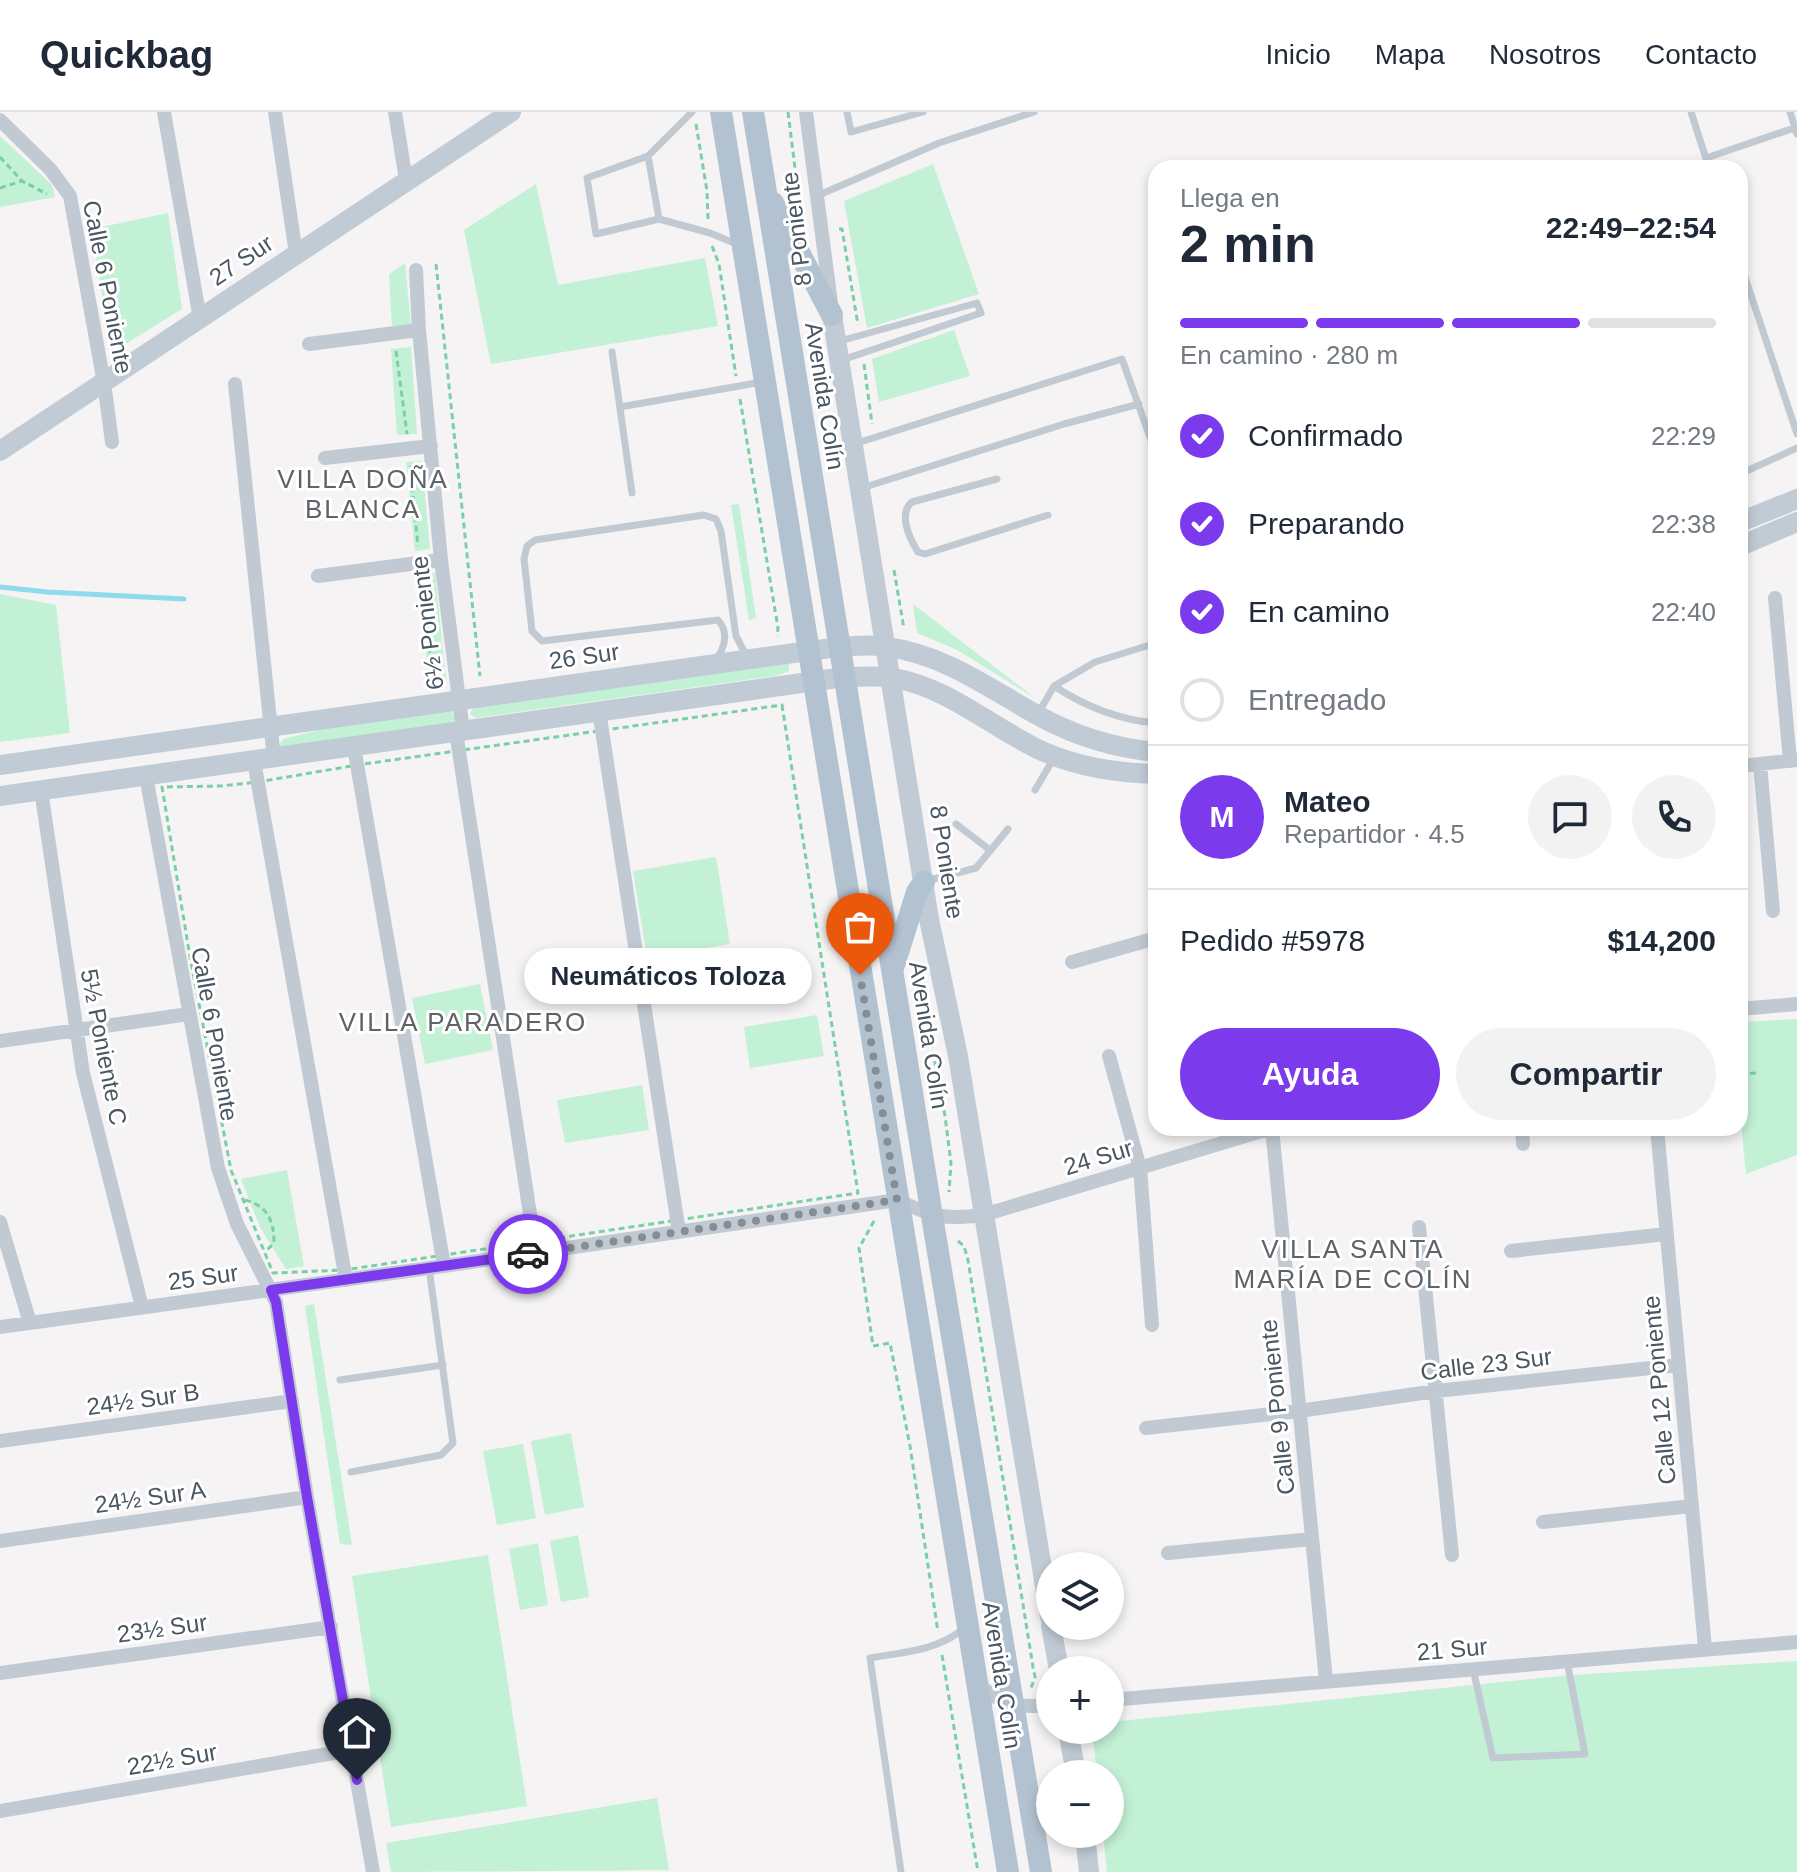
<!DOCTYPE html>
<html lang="es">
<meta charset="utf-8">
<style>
body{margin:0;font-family:Helvetica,sans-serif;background:#f2f2f3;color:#1f2937;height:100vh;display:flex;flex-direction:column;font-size:30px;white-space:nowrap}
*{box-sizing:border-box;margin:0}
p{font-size:26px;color:#747a83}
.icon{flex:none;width:44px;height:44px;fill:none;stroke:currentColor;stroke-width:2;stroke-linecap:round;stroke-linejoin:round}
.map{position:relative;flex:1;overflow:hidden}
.panel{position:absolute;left:1148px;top:48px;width:600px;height:976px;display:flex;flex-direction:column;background:#fff;border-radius:24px;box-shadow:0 4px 12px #0003}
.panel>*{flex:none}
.buttons{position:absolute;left:1036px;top:1440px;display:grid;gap:16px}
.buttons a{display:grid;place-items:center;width:88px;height:88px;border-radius:50%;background:#fff;box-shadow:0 4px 12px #0003;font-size:40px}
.pin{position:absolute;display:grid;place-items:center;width:68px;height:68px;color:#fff;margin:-82px -34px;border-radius:50% 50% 50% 0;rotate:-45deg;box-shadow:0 0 8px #0007}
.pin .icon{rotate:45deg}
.courier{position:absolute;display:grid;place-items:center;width:80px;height:80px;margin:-40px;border:6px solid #7c3aed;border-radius:50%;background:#fff;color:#222;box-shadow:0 2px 10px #0007}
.bubble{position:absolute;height:56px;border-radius:28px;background:#fff;box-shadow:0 4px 12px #0003;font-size:26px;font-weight:700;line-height:56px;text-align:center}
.summary em{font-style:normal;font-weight:700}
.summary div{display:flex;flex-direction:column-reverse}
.summary{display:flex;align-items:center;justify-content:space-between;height:136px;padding:0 32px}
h1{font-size:52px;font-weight:700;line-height:60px}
.bar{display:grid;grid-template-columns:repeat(4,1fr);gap:12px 8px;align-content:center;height:96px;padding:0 32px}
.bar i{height:10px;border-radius:6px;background:#e0e1e3}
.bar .on{background:#7c3aed}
.bar p{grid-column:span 4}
.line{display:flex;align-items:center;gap:20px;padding:0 32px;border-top:2px solid #e0e1e3}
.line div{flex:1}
.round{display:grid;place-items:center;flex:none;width:84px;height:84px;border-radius:42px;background:#f2f2f3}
ol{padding:0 32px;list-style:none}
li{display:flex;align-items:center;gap:24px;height:88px}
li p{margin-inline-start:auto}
li .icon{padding:8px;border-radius:50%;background:#7c3aed;color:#fff;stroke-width:4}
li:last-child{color:#747a83}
li i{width:44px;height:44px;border:4px solid #e0e1e3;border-radius:50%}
.cta{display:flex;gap:16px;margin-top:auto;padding:16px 32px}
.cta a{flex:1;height:92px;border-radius:48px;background:#7c3aed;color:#fff;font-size:32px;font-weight:700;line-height:92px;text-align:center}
.cta a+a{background:#f2f2f3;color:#1f2937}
header{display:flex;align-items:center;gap:48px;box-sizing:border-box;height:112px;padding:0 40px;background:#fff;border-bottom:2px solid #e0e1e3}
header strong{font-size:38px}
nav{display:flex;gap:44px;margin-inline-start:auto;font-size:28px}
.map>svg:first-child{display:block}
</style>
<header>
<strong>Quickbag</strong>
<nav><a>Inicio</a><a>Mapa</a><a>Nosotros</a><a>Contacto</a></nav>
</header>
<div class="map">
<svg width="1797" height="1760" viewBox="0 0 1797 1760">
<rect width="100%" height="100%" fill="#f5f3f3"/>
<path fill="#c3f1d5" d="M0,24l52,49 3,12 -55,10z
M933,52l46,130 -112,34 -23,-127z
M536,72l22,101 147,-27 13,68 -227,38 -27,-134z
M168,101l14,96 -63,39 -9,-1 -18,-118z
M405,151l6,63h-19l-3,-52z
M954,218l16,46 -91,26 -7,-43z
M411,235l6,87 -20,1 -6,-86z
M422,349l8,88 -15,2 -9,-89z
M739,392l17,114 -7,2 -18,-115z
M435,461l11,107 -17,2 -11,-107z
M0,482l56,11 14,128 -70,9z
M913,492l122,94 -78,-48 -40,-17z
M785,549l4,3v7l-14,5 -299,42 -6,-4 4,-8z
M449,597l7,8 -4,9 -174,21 5,-8 61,-15z
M716,745l14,87 -83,14 -14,-87z
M480,872l13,66 -68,14 -13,-66z
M817,903l7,41 -74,12 -6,-41z
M1797,907v136l-51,19 -6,-60v-92z
M642,973l7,45 -84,13 -8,-43z
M287,1058l17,96 -18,3 -25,-40 -20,-50z
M314,1192l38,241 -12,-1 -35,-238z
M571,1321l13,74 -39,8 -14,-74z
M523,1332l13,74 -39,7 -14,-74z
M578,1423l11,62 -28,5 -11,-61z
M538,1431l10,62 -28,5 -11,-61z
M488,1443l39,251 -136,21 -39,-251z
M1797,1549v211h-690l-4,-38h7v-60h-13l-4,-36 4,-8h13v-8l461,-47z
M657,1686l12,72 -278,2 -5,-29z"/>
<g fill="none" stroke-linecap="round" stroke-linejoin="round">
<path stroke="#90daee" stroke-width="5" d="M0,475l47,5 137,7"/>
<path stroke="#7ad0a6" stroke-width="3" stroke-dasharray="6 4" stroke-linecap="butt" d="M788,0l8,64
M696,12l11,67 1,28
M0,45l22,24 25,13
M0,76l22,-7
M839,117h3l16,96
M712,134l7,18 17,112
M436,152l44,412
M396,239l11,83
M864,252l8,60
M740,287l38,229 -1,8
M410,354l8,80
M894,458l10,59
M422,465l11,108
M782,593l76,488 -514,77 -71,3 -42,-103 -41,-213 -28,-170 59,-1 37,-4 99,-17z
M916,851l29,153 6,47 -2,29
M1740,962l16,-1
M245,1088c23,6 29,21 29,43l-7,7
M874,1109l-15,27 14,98 17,-3 20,103 28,186
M958,1129l6,5 4,14 65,407 2,10 -4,11
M942,1543l36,217"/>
<path stroke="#c1cad2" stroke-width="7" d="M692,0l-44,44 11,63 51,14 29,12
M847,0l4,20 72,-20
M1691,0l18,56
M1790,0l7,22
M648,44l-61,22 9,56 63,-15
M1706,46l91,-31
M819,83l120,-52 95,-31
M1740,150l57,172
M840,229l137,-38 4,10 -139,47
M612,240l20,141
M620,295l142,-25
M854,332l268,-85 34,95
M1740,362l57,-26
M997,367l-85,23c-14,11 -3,36 6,50l7,2 123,-39
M862,376l202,-64 75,-20
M716,547c9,-11 13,-27 2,-39l-176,21 -10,-10 -8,-72 3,-13 8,-6 169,-25 12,4 5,12 15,105 10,19
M1054,574c32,21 64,34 102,37
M1039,600l15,-26 41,-24 61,-19
M1035,678l19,-32
M956,712l34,26
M926,769l50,-13 32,-39
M340,1268l103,-15
M351,1360l90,-17 12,-12 -24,-175
M1473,1557l20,89 92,-4 -18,-93
M901,1760l-31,-214c32,-6 67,-7 93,-29"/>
<path stroke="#c1cad2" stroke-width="14" d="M164,0l36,207
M275,0l21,142
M395,0l11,68
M806,0l25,191
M0,8l50,49 20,27 34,187 8,59
M416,158l3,60 22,230 22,171
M309,232l110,-14
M235,272l39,375
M325,346l106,-12
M318,464l123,-16
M1775,486l15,163
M599,599l80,521
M456,620l80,521
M354,635l90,519
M254,649l92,519
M1760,652l13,147
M1740,654l57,-6
M146,664l72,392 19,56 39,78 31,195 66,375
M41,678l42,283 59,234
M1072,850l84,-24
M1740,897l57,-5
M0,929l189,-27
M1109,944l31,112 12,157
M1272,1016l54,553
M1522,1016l1,16
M1657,1016l48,520
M0,1110l30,101
M1419,1115l33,328
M1511,1139l156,-17
M0,1215l444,-61 453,-66c37,17 46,20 86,15l289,-87
M1146,1316l153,-17 137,-20 243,-26
M0,1329l292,-40
M1543,1410l149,-16
M0,1429l307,-44
M1168,1441l144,-14
M0,1561l331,-46
M978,1571c22,23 42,25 72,22
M1110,1588l687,-58
M0,1699l351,-61"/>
<path stroke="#c1cbd6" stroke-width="20" d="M832,203l97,604 29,137 92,561
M0,339l511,-339
M1740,410l57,-23
M1740,434l57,-24
M0,653l808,-114c25,-3 55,-8 80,-4 57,8 102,42 151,69 36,20 76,32 117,36
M0,684l844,-119c16,0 34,-2 50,1 56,10 98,50 148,73 36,16 75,22 114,23
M1051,1514l8,44
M1068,1618l8,44
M1085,1722l4,38"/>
<path stroke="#b3c2d1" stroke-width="22" d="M721,0l287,1760
M753,0l179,1104 109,656
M773,91l59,112
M894,853l23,-73 7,-10"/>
</g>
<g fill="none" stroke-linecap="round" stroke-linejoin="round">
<path stroke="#868d94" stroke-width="8" stroke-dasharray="0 14.4" d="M528,1142l369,-54 -37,-225"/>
<path stroke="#7c3aed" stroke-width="10" d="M357,1668l-50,-283 -31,-195 -5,-12 257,-36"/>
</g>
<g text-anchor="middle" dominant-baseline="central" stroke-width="6" stroke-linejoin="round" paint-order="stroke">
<g font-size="24" fill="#4a5661" stroke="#fff">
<text transform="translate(796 117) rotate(-97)">8 Poniente</text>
<text transform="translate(241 148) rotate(-34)">27 Sur</text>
<text transform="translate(108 175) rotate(79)">Calle 6 Poniente</text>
<text transform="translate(825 284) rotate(81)">Avenida Colín</text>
<text transform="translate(427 511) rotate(-97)">6½ Poniente</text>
<text transform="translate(584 544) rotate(-8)">26 Sur</text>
<text transform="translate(947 750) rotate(81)">8 Poniente</text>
<text transform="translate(215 922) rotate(80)">Calle 6 Poniente</text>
<text transform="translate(929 923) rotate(81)">Avenida Colín</text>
<text transform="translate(104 935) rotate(79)">5½ Poniente C</text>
<text transform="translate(1098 1045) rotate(-17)">24 Sur</text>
<text transform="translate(203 1165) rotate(-8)">25 Sur</text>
<text transform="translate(1486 1252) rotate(-7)">Calle 23 Sur</text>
<text transform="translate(1659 1278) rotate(-95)">Calle 12 Poniente</text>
<text transform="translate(143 1287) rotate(-8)">24½ Sur B</text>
<text transform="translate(1277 1295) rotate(-96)">Calle 9 Poniente</text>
<text transform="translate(150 1385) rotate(-8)">24½ Sur A</text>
<text transform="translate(162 1516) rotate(-8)">23½ Sur</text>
<text transform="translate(1452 1537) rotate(-5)">21 Sur</text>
<text transform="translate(1002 1563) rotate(81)">Avenida Colín</text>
<text transform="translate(172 1647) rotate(-10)">22½ Sur</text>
</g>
<g font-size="26" letter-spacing="2" fill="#5f6368" stroke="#fff">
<text x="363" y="367">VILLA DOÑA<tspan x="363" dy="30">BLANCA</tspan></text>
<text x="463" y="910">VILLA PARADERO</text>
<text x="1353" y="1137">VILLA SANTA<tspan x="1353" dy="30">MARÍA DE COLÍN</tspan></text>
</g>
</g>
</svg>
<div class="buttons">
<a><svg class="icon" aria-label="layers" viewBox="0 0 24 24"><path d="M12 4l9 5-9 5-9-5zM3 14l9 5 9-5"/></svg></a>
<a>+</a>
<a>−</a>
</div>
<div class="pin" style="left:860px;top:863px;background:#ea580c"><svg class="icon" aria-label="bag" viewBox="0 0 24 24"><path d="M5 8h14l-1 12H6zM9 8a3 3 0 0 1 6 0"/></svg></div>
<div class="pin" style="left:357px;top:1668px;background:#1f2937"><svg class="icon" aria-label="home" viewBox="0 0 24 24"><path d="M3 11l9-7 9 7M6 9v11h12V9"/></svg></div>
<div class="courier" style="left:528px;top:1142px"><svg class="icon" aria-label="car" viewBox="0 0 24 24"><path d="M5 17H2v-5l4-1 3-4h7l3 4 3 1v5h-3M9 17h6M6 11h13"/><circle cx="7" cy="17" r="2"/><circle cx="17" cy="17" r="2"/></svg></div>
<div class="bubble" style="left:524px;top:836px;width:288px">Neumáticos Toloza</div>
<section class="panel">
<div class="summary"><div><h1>2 min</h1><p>Llega en</p></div><em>22:49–22:54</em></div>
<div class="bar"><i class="on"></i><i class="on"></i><i class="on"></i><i></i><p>En camino · 280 m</p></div>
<ol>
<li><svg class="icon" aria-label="check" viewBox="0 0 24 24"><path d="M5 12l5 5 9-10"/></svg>Confirmado<p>22:29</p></li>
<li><svg class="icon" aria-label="check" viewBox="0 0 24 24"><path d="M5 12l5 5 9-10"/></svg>Preparando<p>22:38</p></li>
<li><svg class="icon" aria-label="check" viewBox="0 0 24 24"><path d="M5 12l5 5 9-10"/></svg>En camino<p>22:40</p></li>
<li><i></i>Entregado</li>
</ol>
<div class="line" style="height:144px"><b class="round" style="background:#7c3aed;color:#fff">M</b><div><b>Mateo</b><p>Repartidor · 4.5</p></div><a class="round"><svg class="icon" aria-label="chat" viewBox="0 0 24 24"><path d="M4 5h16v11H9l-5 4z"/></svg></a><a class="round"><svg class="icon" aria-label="phone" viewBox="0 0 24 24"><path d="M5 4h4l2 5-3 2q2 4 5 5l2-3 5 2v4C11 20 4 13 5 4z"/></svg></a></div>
<div class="line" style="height:104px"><div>Pedido #5978</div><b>$14,200</b></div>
<div class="cta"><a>Ayuda</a><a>Compartir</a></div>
</section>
</div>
